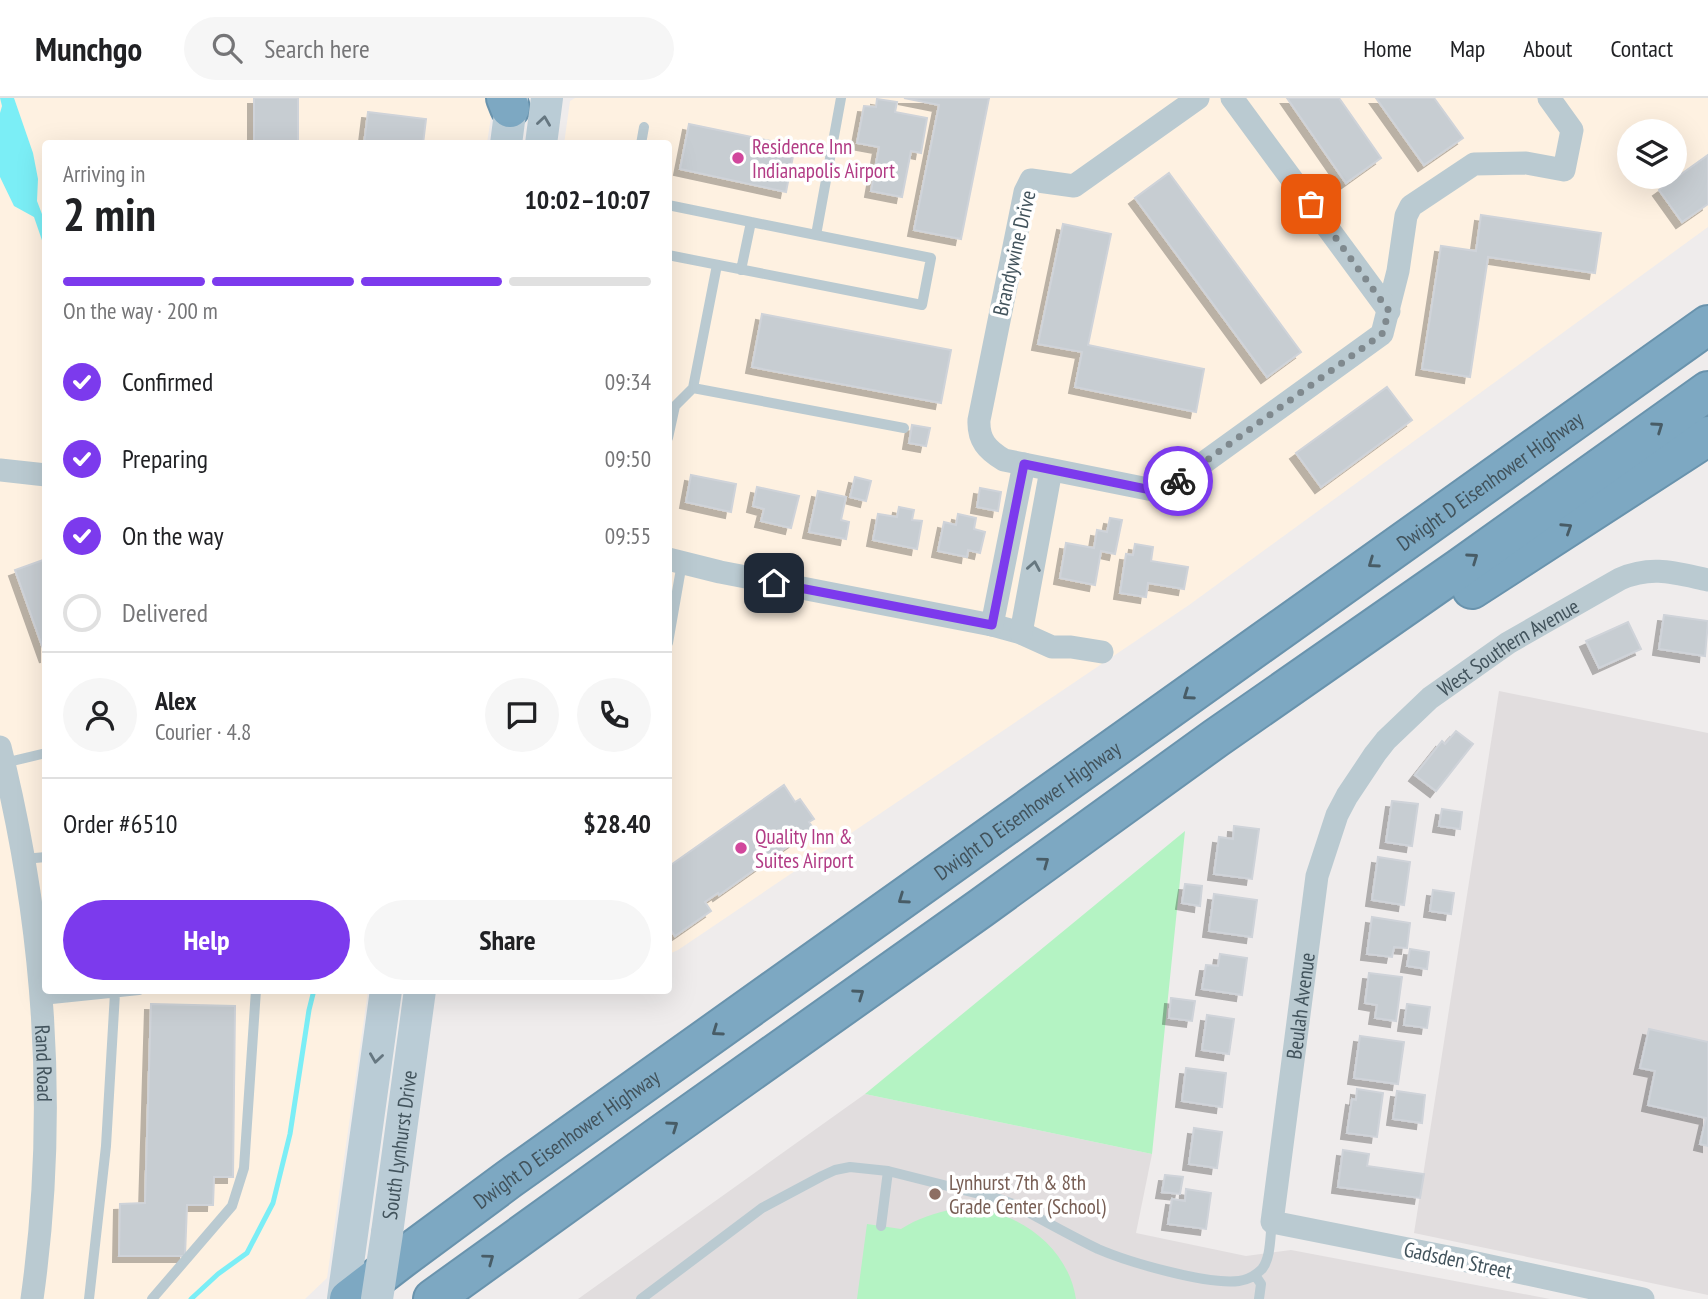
<!DOCTYPE html>
<meta charset="utf-8">
<style>
body{margin:0;font-family:"PT Sans Narrow",sans-serif;background:#f6f6f6;color:#202124;height:100vh;display:flex;flex-direction:column;font-size:26px;white-space:nowrap}
*{box-sizing:border-box;margin:0}
p{font-size:23px;color:#757577}
.icon{flex:none;width:38px;height:38px;fill:none;stroke:currentColor;stroke-width:2;stroke-linecap:round;stroke-linejoin:round}
.map{position:relative;flex:1;overflow:hidden}
.sheet{position:absolute;left:42px;top:42px;width:630px;height:854px;display:flex;flex-direction:column;background:#fff;border-radius:7px;box-shadow:0 7px 28px #0002}
.sheet>*{flex:none}
.controls{position:absolute;left:1617px;top:21px;display:grid;gap:14px}
.controls a{display:grid;place-items:center;width:70px;height:70px;border-radius:50%;background:#fff;box-shadow:0 7px 28px #0002;font-size:35px}
.pin{position:absolute;display:grid;place-items:center;width:60px;height:60px;color:#fff;margin:-30px;border-radius:14px;box-shadow:0 4px 10px #0006}
.courier{position:absolute;display:grid;place-items:center;width:70px;height:70px;margin:-35px;border:5px solid #7c3aed;border-radius:50%;background:#fff;color:#222;box-shadow:0 2px 9px #0007}
.summary em{font-style:normal;font-weight:600}
.summary div{display:flex;flex-direction:column-reverse}
.summary{display:flex;align-items:center;justify-content:space-between;height:119px;padding:0 21px}
h1{font-size:46px;font-weight:600;line-height:52px}
.bar{display:grid;grid-template-columns:repeat(4,1fr);gap:10px 7px;align-content:center;height:84px;padding:0 21px}
.bar i{height:9px;border-radius:5px;background:#e0e0e0}
.bar .current{background:#7c3aed}
.bar p{grid-column:span 4}
.line{display:flex;align-items:center;gap:18px;padding:0 21px;border-top:2px solid #e0e0e0}
.line div{flex:1}
.round{display:grid;place-items:center;flex:none;width:74px;height:74px;border-radius:37px;background:#f6f6f6}
ol{padding:0 21px;list-style:none}
li{display:flex;align-items:center;gap:21px;height:77px}
li p{margin-inline-start:auto}
li .icon{padding:7px;border-radius:50%;background:#7c3aed;color:#fff;stroke-width:4}
li:last-child{color:#757577}
li i{width:38px;height:38px;border:4px solid #e0e0e0;border-radius:50%}
.action{display:flex;gap:14px;margin-top:auto;padding:14px 21px}
.action a{flex:1;height:80px;border-radius:42px;background:#7c3aed;color:#fff;font-size:28px;font-weight:600;line-height:80px;text-align:center}
.action a+a{background:#f6f6f6;color:#202124}
header{display:flex;align-items:center;gap:42px;box-sizing:border-box;height:98px;padding:0 35px;background:#fff;border-bottom:2px solid #e0e0e0}
header strong{font-size:33px}
nav{display:flex;gap:38px;margin-inline-start:auto;font-size:24px}
.search{width:490px;height:63px;background:#f6f6f6;display:flex;align-items:center;gap:18px;box-sizing:border-box;padding:0 24px;border-radius:38px;color:#757577;font-size:26px}
.map>svg:first-child{display:block}
</style>
<header>
<strong>Munchgo</strong>
<div class="search"><svg class="icon" aria-label="search" viewBox="0 0 24 24"><circle cx="10" cy="10" r="6"/><path d="M15 15l6 6"/></svg>Search here</div>
<nav><a>Home</a><a>Map</a><a>About</a><a>Contact</a></nav>
</header>
<div class="map">
<svg width="1708" height="1201" viewBox="0 0 1708 1201">
<defs>
<filter id="shadow"><feDropShadow dx="-6" dy="6" stdDeviation="0" flood-color="#0004"/></filter>
</defs>
<rect width="100%" height="100%" fill="#efecec"/>
<path fill="#fef1e1" fill-rule="evenodd" d="M0,0h490l3,6 -6,39 -441,1v846l322,1 -41,287 -22,21h-305z
M575,0h1133v129l-519,378 -511,345 -9,4 -1,-810h-104l6,-43zM1629,33h46v46h-46z"/>
<path fill="#e1ddde" d="M1499,593l209,42v562l-294,-62z
M865,996l287,60 -16,79 110,23 45,-6 259,49h-972z"/>
<path fill="#b4f3c3" d="M1185,733l-33,323 -287,-60z
M954,1111c9,0 19,-1 28,1 45,7 87,42 94,89h-219l10,-75 34,5c17,-11 34,-16 53,-20z"/>
<path fill="#7beef6" d="M0,0h14l19,55 5,26 -1,22 8,21v27l-11,-32 -20,-11 -14,-29v-64l2,-7z"/>
<g fill="none" stroke-linecap="round" stroke-linejoin="round">
<path stroke="#7beef6" stroke-width="5" d="M191,1201l27,-25 29,-21 26,-50 17,-69 19,-124 5,-20"/>
</g>
<path fill="#c7cdd2" stroke="#cfd3d9" stroke-width="2" filter="url(#shadow)" d="M254,0h44v46h-44z
M904,0h85l-28,141 -47,-9 25,-125z
M1287,0h52l42,60 -35,25z
M1376,0h58l29,40 -39,27z
M877,1l20,3 -2,10 32,6 -6,35 -10,-2 -9,46 -31,-6 8,-44 -22,-4 7,-37 12,1z
M368,14l58,7 -3,25h-59z
M689,26l106,22 -9,46 -106,-23z
M1708,57v49l-26,18 -23,-32z
M1169,75l132,179 -34,25 -132,-179z
M1481,117l120,18 -6,40 -107,-16 -18,120 -48,-8 19,-123 35,5z
M1063,126l48,10 -23,111 116,24 -8,43 -121,-25 7,-35 -44,-8z
M762,216l189,36 -10,53 -189,-36z
M1387,289l25,33 -91,67 -25,-34z
M912,327l18,3 -4,18 -17,-3z
M691,377l45,9 -5,28 -45,-10z
M855,379l16,4 -5,20 -16,-4z
M757,389l42,9 -8,32 -30,-7 3,-12 -11,-3z
M980,390l21,4 -3,19 -21,-4z
M818,393l28,6 -5,23 8,2 -3,17 -37,-7z
M899,409l15,3 -2,10 10,1 -5,28 -44,-9 5,-26 19,3z
M958,416l18,4 -2,11 11,3 -5,21 -12,-3 -1,7 -29,-6 6,-29 12,3z
M1110,420l12,2 -7,34 -14,-3 -6,34 -35,-7 6,-35 28,5 3,-18 10,2z
M1135,446l18,3 -2,14 37,6 -4,22 -36,-6 -2,14 -26,-4 6,-39 7,1z
M46,461v98l-31,-87z
M1664,517l44,6 -3,35 -46,-7z
M1628,524l13,27 -42,19 -13,-27z
M1456,633l17,13 -37,47 -21,-16 27,-34 3,3z
M784,687l11,17 5,-3 14,20 -5,3 4,6 -94,67 -1,-2 -13,9 6,9 -36,25 -5,-7 -2,2v-64z
M1392,703l26,3 -6,42 -26,-4z
M1442,711l20,3 -2,17 -21,-3z
M1234,728l25,3 -7,50 -38,-5 5,-37 14,2z
M1378,759l32,5 -6,43 -32,-5z
M1185,786l17,2 -2,20 -18,-3z
M1433,792l21,3 -3,21 -21,-3z
M1214,796l43,6 -5,37 -43,-6z
M1372,819l38,6 -3,25 -13,-1 -2,10 -25,-3z
M1410,851l19,3 -2,17 -20,-3z
M1220,856l27,4 -5,37 -40,-6 4,-24 12,1z
M1369,875l33,4 -6,44 -21,-3 2,-13 -12,-2z
M1171,900l24,3 -3,20 -23,-3z
M151,906l84,2 -2,171h-19l-1,28h-26l-2,51h-66l1,-52 25,-1z
M1407,906l23,3 -3,21 -23,-3z
M1207,917l27,4 -5,35 -27,-4z
M1649,931l59,13v104l-8,-2 6,-26 -58,-13 7,-34 -15,-3z
M1360,938l44,6 -6,42 -44,-6z
M1186,970l40,5 -4,34 -40,-6z
M1357,991l26,4 -6,44 -30,-4 5,-34 4,1z
M1397,993l28,4 -3,28 -29,-4z
M1194,1030l28,4 -5,36 -28,-4z
M1343,1052l26,4 -2,12 57,8 -4,24 -82,-11z
M1165,1077l18,2 -3,17 -18,-2z
M1186,1091l25,4 -5,36 -38,-5 4,-25 13,2z"/>
<g fill="none" stroke-linecap="round" stroke-linejoin="round">
<g stroke="#6993ad" stroke-width="42">
<g id="highway">
<path d="M506,0l4,10"/>
<path d="M1472,491l236,-153"/>
<path id="s4" d="M349,1201l52,-40 108,-80 1199,-854"/>
<path d="M433,1201l225,-162 323,-229 235,-170 244,-170 248,-177"/>
</g>
</g>
<path stroke="#bacad1" stroke-width="10" d="M641,46l3,-17
M668,107l83,17
M668,157l254,50 9,-47 -115,-23
M741,172l10,-48 65,13 25,-137
M693,290l211,40
M668,340l7,-32 18,-18 24,-123
M668,545l14,-80
M4,665l42,-10
M24,761l22,-2
M42,902l97,-10
M881,1128l7,-55
M1255,1177l6,9 -2,15
M89,1201l17,-153 9,-153
M152,1201l80,-93 12,-38 12,-178
M641,1201l121,-91 60,-32 13,-6 15,-3 38,4 111,28 14,5c28,15 56,31 85,45 30,13 109,36 141,32 8,-1 17,-6 23,-12 9,-11 8,-33 10,-47"/>
<g stroke="#bacad1" stroke-width="23">
<path d="M1198,0l-124,88 -43,-6 -6,12 -46,228c-1,20 8,30 25,40l149,30h10l7,-3 212,-153 16,-63 8,-55 5,-10 63,-42 52,-1 38,7 8,-40 -23,-32"/>
<path d="M1232,0l157,213"/>
<path d="M0,372l46,5"/>
<path d="M668,461l52,13 272,53 29,8 31,14h19l31,5"/>
<path d="M992,527l32,-161"/>
<path d="M1021,535l30,-163"/>
<path id="s1" d="M0,649c45,181 58,367 32,552"/>
<path id="s2" d="M1643,1201l-185,-40 -186,-37 45,-346 20,-61 10,-19 28,-42 11,-14 44,-42 78,-55 112,-64c32,-14 55,-6 88,1"/>
</g>
<g stroke="#baccd6" stroke-width="32">
<path d="M506,46l6,-46"/>
<path d="M541,46l6,-46"/>
<path id="s3" d="M387,1135l33,-243"/>
<path d="M343,1201l43,-309"/>
</g>
<use href="#highway" stroke="#7da8c2" stroke-width="38"/>
<path stroke="#baccd6" stroke-width="32" d="M377,1201l10,-66"/>
</g>
<defs><path id="oneway-chevron" d="M-2-3.5L2.5 0L-2 3.5" fill="none" stroke-width="1.6" stroke-linecap="round" stroke-linejoin="round" transform="scale(1.75)"/></defs>
<g stroke="#667781">
<use href="#oneway-chevron" transform="translate(544 23) rotate(-82)"/>
<use href="#oneway-chevron" transform="translate(376 960) rotate(98)"/>
</g>
<g stroke="#485c66">
<use href="#oneway-chevron" transform="translate(1658 329) rotate(-35)"/>
<use href="#oneway-chevron" transform="translate(1567 430) rotate(-33)"/>
<use href="#oneway-chevron" transform="translate(1473 460) rotate(-35)"/>
<use href="#oneway-chevron" transform="translate(1373 465) rotate(145)"/>
<use href="#oneway-chevron" transform="translate(1188 597) rotate(145)"/>
<use href="#oneway-chevron" transform="translate(1044 764) rotate(-36)"/>
<use href="#oneway-chevron" transform="translate(903 801) rotate(145)"/>
<use href="#oneway-chevron" transform="translate(859 896) rotate(-35)"/>
<use href="#oneway-chevron" transform="translate(717 933) rotate(145)"/>
<use href="#oneway-chevron" transform="translate(673 1028) rotate(-35)"/>
<use href="#oneway-chevron" transform="translate(489 1161) rotate(-36)"/>
</g>
<use stroke="#66777f" href="#oneway-chevron" transform="translate(1034 468) rotate(-80)"/>
<g fill="none" stroke-linecap="round" stroke-linejoin="round">
<path stroke="#7f898e" stroke-width="7" stroke-dasharray="0 12.6" d="M1178,383l204,-147 7,-23 -78,-107"/>
<path stroke="#7c3aed" stroke-width="9" d="M774,485l218,42 32,-161 132,27 7,-1 15,-9"/>
</g>
<g fill="#d1479c" stroke="#fff" stroke-width="2.5">
<circle cx="738" cy="60" r="7"/>
<circle cx="741" cy="750" r="7"/>
</g>
<circle fill="#8d6e63" stroke="#fff" stroke-width="2.5" cx="935" cy="1096" r="7"/>
<g text-anchor="middle" dominant-baseline="central" stroke-width="7" stroke-linejoin="round" paint-order="stroke">
<g font-size="21" fill="#b23c85" stroke="#fff" text-anchor="start">
<text x="752" y="48">Residence Inn<tspan x="752" dy="24">Indianapolis Airport</tspan></text>
<text x="755" y="738">Quality Inn &amp;<tspan x="755" dy="24">Suites Airport</tspan></text>
</g>
<g font-size="21" fill="#42535c" stroke="#fff">
<text transform="translate(1014 155) rotate(-77)">Brandywine Drive</text>
<text stroke="none"><textPath href="#s4" startOffset="1404">Dwight D Eisenhower Highway</textPath></text>
<text stroke="none"><textPath href="#s2" startOffset="1036">West Southern Avenue</textPath></text>
<text stroke="none"><textPath href="#s4" startOffset="836">Dwight D Eisenhower Highway</textPath></text>
<text stroke="none"><textPath href="#s2" startOffset="597">Beulah Avenue</textPath></text>
<text stroke="none"><textPath href="#s1" startOffset="320">Rand Road</textPath></text>
<text stroke="none"><textPath href="#s4" startOffset="270">Dwight D Eisenhower Highway</textPath></text>
<text stroke="none"><textPath href="#s3" startOffset="89">South Lynhurst Drive</textPath></text>
<text transform="translate(1458 1162) rotate(12)">Gadsden Street</text>
</g>
<g font-size="21" fill="#785e54" stroke="#fff" text-anchor="start">
<text x="949" y="1084">Lynhurst 7th &amp; 8th<tspan x="949" dy="24">Grade Center (School)</tspan></text>
</g>
</g>
</svg>
<div class="controls">
<a><svg class="icon" aria-label="layers" viewBox="0 0 24 24"><path d="M12 4l9 5-9 5-9-5zM3 14l9 5 9-5"/></svg></a>
</div>
<div class="pin" style="left:1311px;top:106px;background:#ea580c"><svg class="icon" aria-label="bag" viewBox="0 0 24 24"><path d="M5 8h14l-1 12H6zM9 8a3 3 0 0 1 6 0"/></svg></div>
<div class="pin" style="left:774px;top:485px;background:#1f2937"><svg class="icon" aria-label="home" viewBox="0 0 24 24"><path d="M3 11l9-7 9 7M6 9v11h12V9"/></svg></div>
<div class="courier" style="left:1178px;top:383px"><svg class="icon" aria-label="bike" viewBox="0 0 24 24"><circle cx="6" cy="16" r="4"/><circle cx="18" cy="16" r="4"/><path d="M6 16l4-8h5l3 8M10 8l3 8H6M13 5h3"/></svg></div>
<section class="sheet">
<div class="summary"><div><h1>2 min</h1><p>Arriving in</p></div><em>10:02–10:07</em></div>
<div class="bar"><i class="current"></i><i class="current"></i><i class="current"></i><i></i><p>On the way · 200 m</p></div>
<ol>
<li><svg class="icon" aria-label="check" viewBox="0 0 24 24"><path d="M5 12l5 5 9-10"/></svg>Confirmed<p>09:34</p></li>
<li><svg class="icon" aria-label="check" viewBox="0 0 24 24"><path d="M5 12l5 5 9-10"/></svg>Preparing<p>09:50</p></li>
<li><svg class="icon" aria-label="check" viewBox="0 0 24 24"><path d="M5 12l5 5 9-10"/></svg>On the way<p>09:55</p></li>
<li><i></i>Delivered</li>
</ol>
<div class="line" style="height:126px"><a class="round"><svg class="icon" aria-label="person" viewBox="0 0 24 24"><circle cx="12" cy="8" r="4"/><path d="M4 21q1-7 8-7t8 7"/></svg></a><div><b>Alex</b><p>Courier · 4.8</p></div><a class="round"><svg class="icon" aria-label="chat" viewBox="0 0 24 24"><path d="M4 5h16v11H9l-5 4z"/></svg></a><a class="round"><svg class="icon" aria-label="phone" viewBox="0 0 24 24"><path d="M5 4h4l2 5-3 2q2 4 5 5l2-3 5 2v4C11 20 4 13 5 4z"/></svg></a></div>
<div class="line" style="height:91px"><div>Order #6510</div><b>$28.40</b></div>
<div class="action"><a>Help</a><a>Share</a></div>
</section>
</div>
